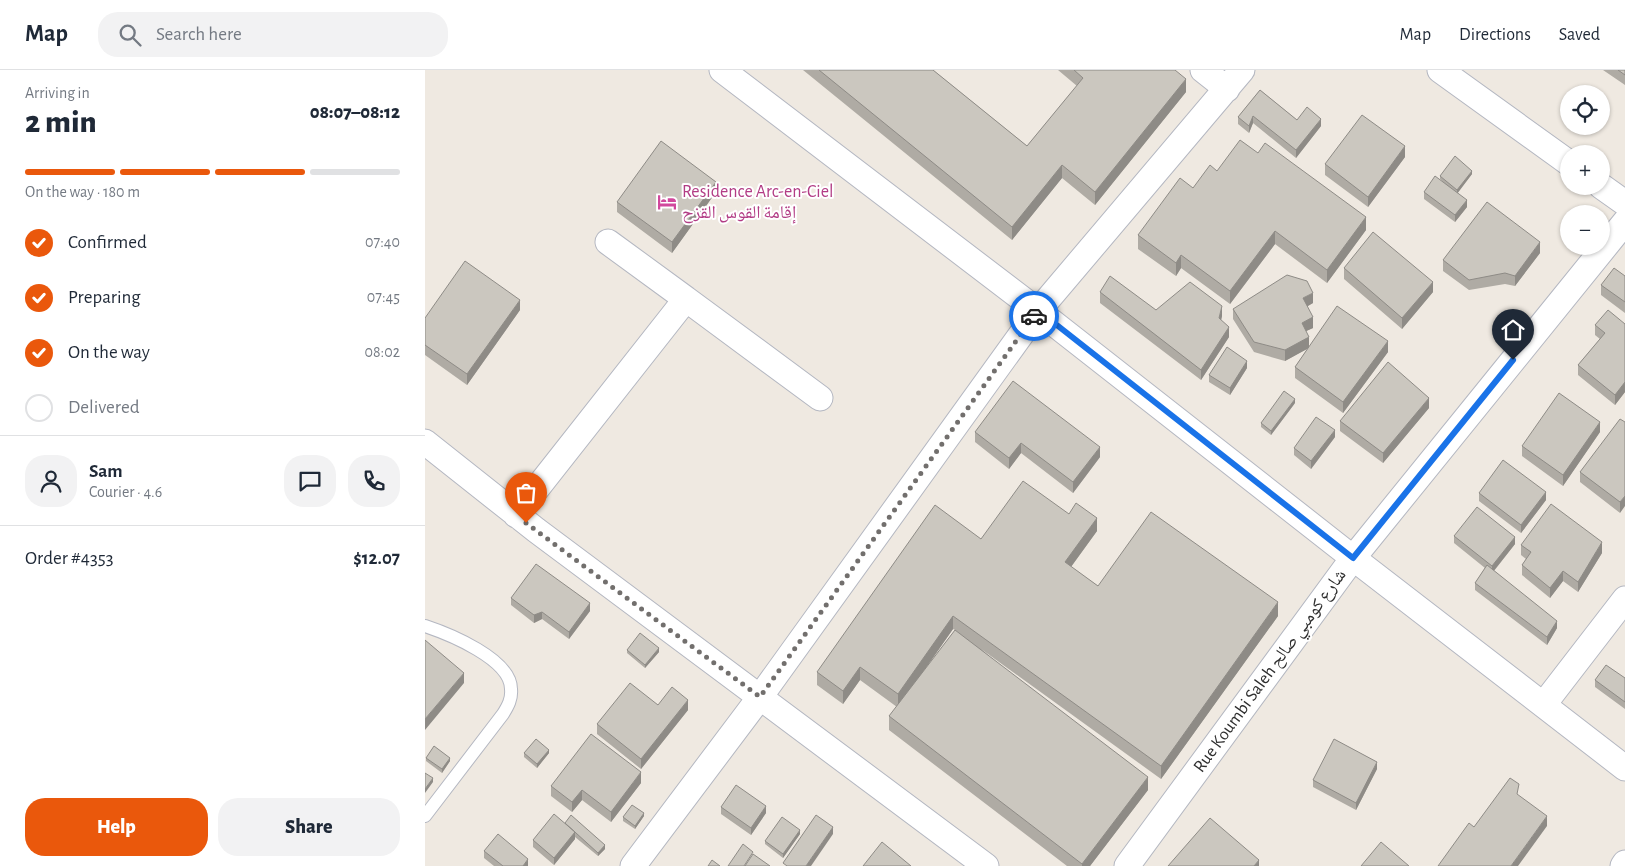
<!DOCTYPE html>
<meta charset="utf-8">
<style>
body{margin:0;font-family:"Alegreya Sans","Noto Naskh Arabic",sans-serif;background:#f2f2f3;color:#1f2937;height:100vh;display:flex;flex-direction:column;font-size:19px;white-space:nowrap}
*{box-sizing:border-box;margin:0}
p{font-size:16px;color:#747a83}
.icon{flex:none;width:28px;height:28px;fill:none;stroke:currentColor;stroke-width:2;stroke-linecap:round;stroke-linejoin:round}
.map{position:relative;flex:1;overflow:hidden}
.panel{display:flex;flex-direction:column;background:#fff;width:425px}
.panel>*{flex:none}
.controls{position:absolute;left:1135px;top:15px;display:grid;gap:10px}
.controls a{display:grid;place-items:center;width:50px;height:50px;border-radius:50%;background:#fff;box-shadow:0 1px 4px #0004;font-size:25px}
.pin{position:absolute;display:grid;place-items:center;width:42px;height:42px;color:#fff;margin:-51px -21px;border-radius:50% 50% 50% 0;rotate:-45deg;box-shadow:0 0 5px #0007}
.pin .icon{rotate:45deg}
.courier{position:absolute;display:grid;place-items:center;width:50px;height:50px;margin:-25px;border:4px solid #1a73e8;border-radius:50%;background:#fff;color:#222;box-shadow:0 1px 6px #0007}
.overview em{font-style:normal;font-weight:800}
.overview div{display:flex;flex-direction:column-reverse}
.overview{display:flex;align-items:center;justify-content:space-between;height:85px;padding:0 25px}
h1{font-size:32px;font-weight:800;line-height:38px}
.bar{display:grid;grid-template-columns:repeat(4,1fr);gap:8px 5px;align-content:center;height:60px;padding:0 25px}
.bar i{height:6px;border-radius:4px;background:#e0e1e3}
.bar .active{background:#ea580c}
.bar p{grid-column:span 4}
.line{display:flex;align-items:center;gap:12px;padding:0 25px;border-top:1px solid #e0e1e3}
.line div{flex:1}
.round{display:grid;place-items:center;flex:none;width:52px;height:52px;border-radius:20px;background:#f2f2f3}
ol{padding:0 25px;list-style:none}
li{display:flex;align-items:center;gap:15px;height:55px}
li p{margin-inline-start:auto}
li .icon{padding:5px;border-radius:50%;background:#ea580c;color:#fff;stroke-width:4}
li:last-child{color:#747a83}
li i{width:28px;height:28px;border:2px solid #e0e1e3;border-radius:50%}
.primary-button{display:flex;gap:10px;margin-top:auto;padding:10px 25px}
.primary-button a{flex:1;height:58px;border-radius:20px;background:#ea580c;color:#fff;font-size:20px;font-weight:800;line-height:58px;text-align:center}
.primary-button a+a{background:#f2f2f3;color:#1f2937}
header{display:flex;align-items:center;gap:30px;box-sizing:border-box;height:70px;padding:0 25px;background:#fff;border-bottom:1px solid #e0e1e3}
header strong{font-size:24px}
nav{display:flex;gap:28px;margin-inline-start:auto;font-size:18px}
.search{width:350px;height:45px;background:#f2f2f3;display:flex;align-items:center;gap:12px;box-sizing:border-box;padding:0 18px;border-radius:20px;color:#747a83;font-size:19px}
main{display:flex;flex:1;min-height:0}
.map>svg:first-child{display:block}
</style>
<header>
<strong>Map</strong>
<div class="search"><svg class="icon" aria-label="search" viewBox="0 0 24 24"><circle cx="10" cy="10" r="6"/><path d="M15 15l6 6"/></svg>Search here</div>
<nav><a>Map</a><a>Directions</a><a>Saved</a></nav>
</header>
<main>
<section class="panel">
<div class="overview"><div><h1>2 min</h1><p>Arriving in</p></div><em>08:07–08:12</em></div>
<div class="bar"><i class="active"></i><i class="active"></i><i class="active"></i><i></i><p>On the way · 180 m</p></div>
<ol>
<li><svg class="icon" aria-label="check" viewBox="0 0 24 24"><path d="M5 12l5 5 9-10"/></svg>Confirmed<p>07:40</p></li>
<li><svg class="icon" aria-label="check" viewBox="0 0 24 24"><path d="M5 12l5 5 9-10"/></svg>Preparing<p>07:45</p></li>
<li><svg class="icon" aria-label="check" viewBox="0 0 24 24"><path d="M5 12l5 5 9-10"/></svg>On the way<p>08:02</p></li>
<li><i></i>Delivered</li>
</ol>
<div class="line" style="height:90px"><a class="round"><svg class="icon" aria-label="person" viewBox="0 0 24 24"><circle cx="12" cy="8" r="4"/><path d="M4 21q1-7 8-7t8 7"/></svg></a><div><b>Sam</b><p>Courier · 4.6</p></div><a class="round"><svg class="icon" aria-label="chat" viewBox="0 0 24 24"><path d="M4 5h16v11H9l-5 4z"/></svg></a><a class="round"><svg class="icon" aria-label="phone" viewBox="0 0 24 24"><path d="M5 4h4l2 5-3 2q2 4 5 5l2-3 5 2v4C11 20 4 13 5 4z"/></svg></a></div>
<div class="line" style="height:65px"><div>Order #4353</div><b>$12.07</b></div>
<div class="primary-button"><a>Help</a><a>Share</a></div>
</section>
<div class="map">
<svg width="1200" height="796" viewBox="0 0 1200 796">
<rect width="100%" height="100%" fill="#efe9e1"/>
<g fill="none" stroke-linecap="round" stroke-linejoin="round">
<g stroke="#b4b7c1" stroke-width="14">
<path id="lane" d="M0,556c24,8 86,33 86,63 1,10 -3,17 -8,25l-78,102"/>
</g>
<g stroke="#b4b7c1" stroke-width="27">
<path id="street" d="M297,0l316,241 315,247 272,210
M778,0l24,19
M1015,0l129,93
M1176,116l24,17
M261,229l134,99
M0,372l111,88 450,336
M91,445l170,-216 -78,-57
M1119,634l81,-105
M208,796l127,-169 278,-386 204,-241
M702,796l226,-308 272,-336
M1198,796l2,-3"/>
</g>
<use href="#lane" stroke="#fff" stroke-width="12"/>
<use href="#street" stroke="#fff" stroke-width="25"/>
</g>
<path fill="#afaba4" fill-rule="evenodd" d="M378,0h130l94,76 50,-60 -19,-16h117l11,22 -91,113 -33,-27 -50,62z
M1178,0h22v15z
M835,20l37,30 24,6 -25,32 -43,-35 -4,10 -11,-9v-7z
M980,87l-37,50 -43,-32v-11z
M792,101l149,59 -39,53 -52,-39 -45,60 -49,-36 -5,8 -38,-27v-14l55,-47z
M1047,104l-15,19 10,14 -12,15 -31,-23v-7l21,-8 -5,-5v-3z
M291,122l-44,61 -55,-41v-10z
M1115,183l-25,33 -10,-2 -36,6 -26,-19v-11z
M919,198l89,24 -31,37 -58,-50z
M1200,206v37l-24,-18v-10z
M675,222l56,18 66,6 -1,4 8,17 -28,43 -101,-77z
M888,233l-6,3 6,22 -7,3 3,16 79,5 -45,61 -48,-35v-11l13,-19 -23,13 -31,-9 -21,-33v-10z
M95,240l-53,75 -42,-30v-37z
M1200,254v68l-10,13 -37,-30v-10l22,-26 -5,-4v-10z
M822,298l-17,27 -21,-13v-7z
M870,333l-24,32 -10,-8v-4z
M1004,338l-46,55 -43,-32v-10z
M1200,352l-5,91 -40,-31v-10z
M550,362l125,25 -27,36 -52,-40 -12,16 -34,-27z
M1175,362l-37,54 -41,-30v-10z
M910,367l-24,32 -17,-14v-7z
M1054,423l67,7 -25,33 -42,-32z
M644,444l28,17 -26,36 27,19 180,30 -117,163 -180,-130 167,141 -58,76h-23l-178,-136v-14l8,-9 -37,-27 -17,24 -26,-19v-13l164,-133zM528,559l2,1 -34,45z
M1029,466l61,8 -21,27 63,57 -10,17 -72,-55v-7l10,-15 -31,-25z
M1096,475l81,8 -24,39 -15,-11 -13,17 -28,-23v-10l4,-6 -5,-4z
M86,528l79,13 -21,28 -27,-20 -8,4 -23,-18z
M202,580l32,2 -14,16 -18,-15z
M1200,608v31l-30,-22v-7z
M233,635l30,5 -47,59 -44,-35v-10z
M99,683h25l-12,15 -13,-11z
M1,688l24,3 -8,12 -16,-12z
M952,699l-21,41 -43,-23v-7z
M216,713l-30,39 -29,-22 -10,12 -21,-16v-10z
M296,737l45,6 -15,22 -30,-21z
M219,746l-9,13 -12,-8v-4z
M140,753l40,26 -7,7 -23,-19v2l-21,26 -21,-18v-7z
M375,764l-17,24 -18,-14v-3z
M59,781l44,15h-34l-10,-8z"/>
<path fill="#8e8b86" d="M761,9v13l-91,113v-13z
M828,46v7l-4,10v-7z
M896,49v7l-25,32v-8z
M980,76v11l-37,50v-10z
M637,95v13l-50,62v-13z
M1047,101v3l-15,20v-4z
M291,112v10l-44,61v-11z
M1042,130v7l-12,15v-7z
M941,147v13l-39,53v-13z
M850,161v13l-45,60v-13z
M1115,172v11l-25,33v-10z
M756,185v13l-5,8v-13z
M1008,212v10l-31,37v-11z
M888,223v10l-10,6v-11z
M95,230v10l-53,75v-11z
M797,236v10l-3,13v-11z
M888,247v11l-11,5v-10z
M804,257v10l-28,43v-10z
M884,267v11l-24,13v-11z
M963,271v11l-45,61v-11z
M822,291v7l-17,27v-7z
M1200,312v10l-10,13v-10z
M1004,328v10l-46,55v-10z
M870,329v4l-24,32v-4z
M1175,352v10l-37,54v-11z
M910,360v7l-24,32v-8z
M596,373v10l-12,16v-11z
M675,377v10l-27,36v-11z
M1121,422v8l-25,33v-8z
M1200,426v10l-5,7v-11z
M672,448v13l-32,44v-13z
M1090,467v7l-23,29v-7z
M1177,472v11l-24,39v-10z
M1138,501v10l-13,17v-10z
M853,532v14l-117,163v-13z
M165,533v8l-21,28v-7z
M117,542v7l-8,4v-8z
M528,546v13l-55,79v-14z
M1132,551v7l-10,17v-8z
M234,578v4l-14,16v-3z
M435,597v13l-17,24v-13z
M39,603v10l-39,47v-11z
M263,630v10l-47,59v-10z
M124,680v3l-12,15v-4z
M25,688v3l-8,12v-4z
M952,692v7l-21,41v-7z
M216,702v11l-30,39v-10z
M723,707v13l-58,76h-8v-2z
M8,708v4l-8,11v-4z
M157,720v10l-10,12v-10z
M341,736v7l-15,22v-7z
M219,743v3l-9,13v-3z
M1122,746v10l-29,40h-7z
M408,757v7l-22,32h-5z
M375,760v4l-17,24v-4z
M150,762v7l-21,26v-7z
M180,775v4l-7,7v-3z
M103,789v7h-5z
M834,790v6h-5z"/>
<path fill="#cbc7bf" stroke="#8e8b86" d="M394,0h114l94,76 56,-68 -9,-8h101l11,9 -91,113 -33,-27 -50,62z
M1193,0h7v5z
M835,20l37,30 10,-13 14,12 -25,31 -43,-34 -4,10 -11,-9z
M937,45l43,31 -37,51 -43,-33z
M815,70l18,13 7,-10 101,74 -39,53 -52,-39 -45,60 -49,-36 -5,8 -38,-28 42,-57 13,10 17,-23 7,6z
M236,71l55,41 -44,60 -55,-40z
M1030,86l17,15 -15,19 -17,-14z
M1010,106l32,24 -12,15 -31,-23z
M1062,132l53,40 -25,34 -10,-3 -36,7 -26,-20z
M948,162l60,50 -31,36 -58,-50z
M40,191l55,39 -53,74 -42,-29v-27z
M1189,198l11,8v26l-24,-17z
M862,205l20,6 6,12 -10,5 10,19 -11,6 7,14 -24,13 -31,-8 -21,-33z
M685,206l46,34 34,-28 32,24 -3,12 10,9 -28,43 -101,-78z
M912,236l51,35 -45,61 -48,-35z
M1183,240l17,14v58l-10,13 -37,-30 27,-32 -10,-8z
M802,277l20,14 -17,27 -21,-13z
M963,292l41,36 -46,55 -43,-32z
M588,311l87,66 -27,35 -52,-39 -12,15 -34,-26z
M859,321l11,8 -24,32 -10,-8z
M1134,323l41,29 -37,53 -41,-29z
M891,347l19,13 -24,31 -17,-13z
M1195,349l5,3v74l-5,6 -40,-30z
M1078,390l43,32 -25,33 -42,-32z
M598,411l46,33 7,-11 21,15 -32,44 33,24 53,-74 127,90 -117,164 -208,-150 -55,78 -38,-27 -17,24 -26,-19 118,-167 46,34z
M1126,434l51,38 -24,40 -15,-11 -13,17 -28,-23 9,-13 -10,-7z
M1052,437l38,30 -23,29 -38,-30z
M111,494l54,39 -21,29 -27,-20 -8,3 -23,-17z
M1062,495l70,56 -10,16 -72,-54z
M530,560l193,147 -66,87 -193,-148z
M215,563l19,15 -14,17 -18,-15z
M0,570l39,33 -39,46z
M1181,595l19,13v24l-30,-22z
M205,613l28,22 14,-18 16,13 -47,59 -44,-35z
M166,664l50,38 -30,40 -29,-22 -10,12 -21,-16z
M111,669l13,11 -12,14 -13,-11z
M909,669l43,23 -21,41 -43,-23z
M9,676l16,12 -8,11 -16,-11z
M0,703l8,5 -8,11z
M1085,708l9,6 -2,10 30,22 -36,50h-73l31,-43 5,4z
M311,715l30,21 -15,22 -30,-21z
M207,735l12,8 -9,13 -12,-9z
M129,744l21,18 -21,26 -21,-18z
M146,745l34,30 -7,8 -33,-30z
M391,745l17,12 -27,39h-19l-4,-3z
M357,747l18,13 -17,24 -18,-13z
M785,748l49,42 -5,6h-86z
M73,764l30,25 -5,7h-20l-19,-15z
M457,772l29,24h-48z
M956,772l28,24h-48z
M318,774l10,8 -9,14h-16z
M328,784l17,12h-25z
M287,790l8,6h-12z"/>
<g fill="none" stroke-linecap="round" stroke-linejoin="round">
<path stroke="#726f6d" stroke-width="5" stroke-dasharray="0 9" d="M101,453l234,174 274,-381"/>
<path stroke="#1a73e8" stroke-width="6" d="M609,246l5,-5 314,247 160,-198"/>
</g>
<defs>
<g id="hotel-bare" transform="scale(1.5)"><path d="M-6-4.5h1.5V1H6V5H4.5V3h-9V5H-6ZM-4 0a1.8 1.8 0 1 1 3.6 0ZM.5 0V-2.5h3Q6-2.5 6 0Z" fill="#d1479c" stroke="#fff" stroke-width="2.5" paint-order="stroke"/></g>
</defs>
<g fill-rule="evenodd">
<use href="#hotel-bare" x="242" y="132"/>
</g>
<g text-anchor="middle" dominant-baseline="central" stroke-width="4" stroke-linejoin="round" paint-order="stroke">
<g font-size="18" fill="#b23c85" stroke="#fff" text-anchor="start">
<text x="257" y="122">Residence Arc-en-Ciel<tspan x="257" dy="21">إقامة القوس القزح</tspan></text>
</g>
<g font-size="18" fill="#2e2e2e" stroke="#fff">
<text transform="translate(845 601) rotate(-54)">Rue Koumbi Saleh شارع كومبي صالح</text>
</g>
</g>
</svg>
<div class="controls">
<a><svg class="icon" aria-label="locate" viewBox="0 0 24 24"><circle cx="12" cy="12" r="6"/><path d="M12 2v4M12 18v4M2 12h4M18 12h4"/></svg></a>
<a>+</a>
<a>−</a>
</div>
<div class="pin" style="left:101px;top:453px;background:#ea580c"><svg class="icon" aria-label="bag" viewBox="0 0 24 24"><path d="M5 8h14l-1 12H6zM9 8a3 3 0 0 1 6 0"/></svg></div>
<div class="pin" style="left:1088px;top:290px;background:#1f2937"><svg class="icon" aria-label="home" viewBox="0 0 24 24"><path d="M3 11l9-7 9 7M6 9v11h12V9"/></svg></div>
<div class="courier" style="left:609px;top:246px"><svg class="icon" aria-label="car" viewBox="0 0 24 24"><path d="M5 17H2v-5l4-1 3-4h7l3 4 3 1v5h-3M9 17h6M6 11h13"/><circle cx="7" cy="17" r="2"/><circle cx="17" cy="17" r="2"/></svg></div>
</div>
</main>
